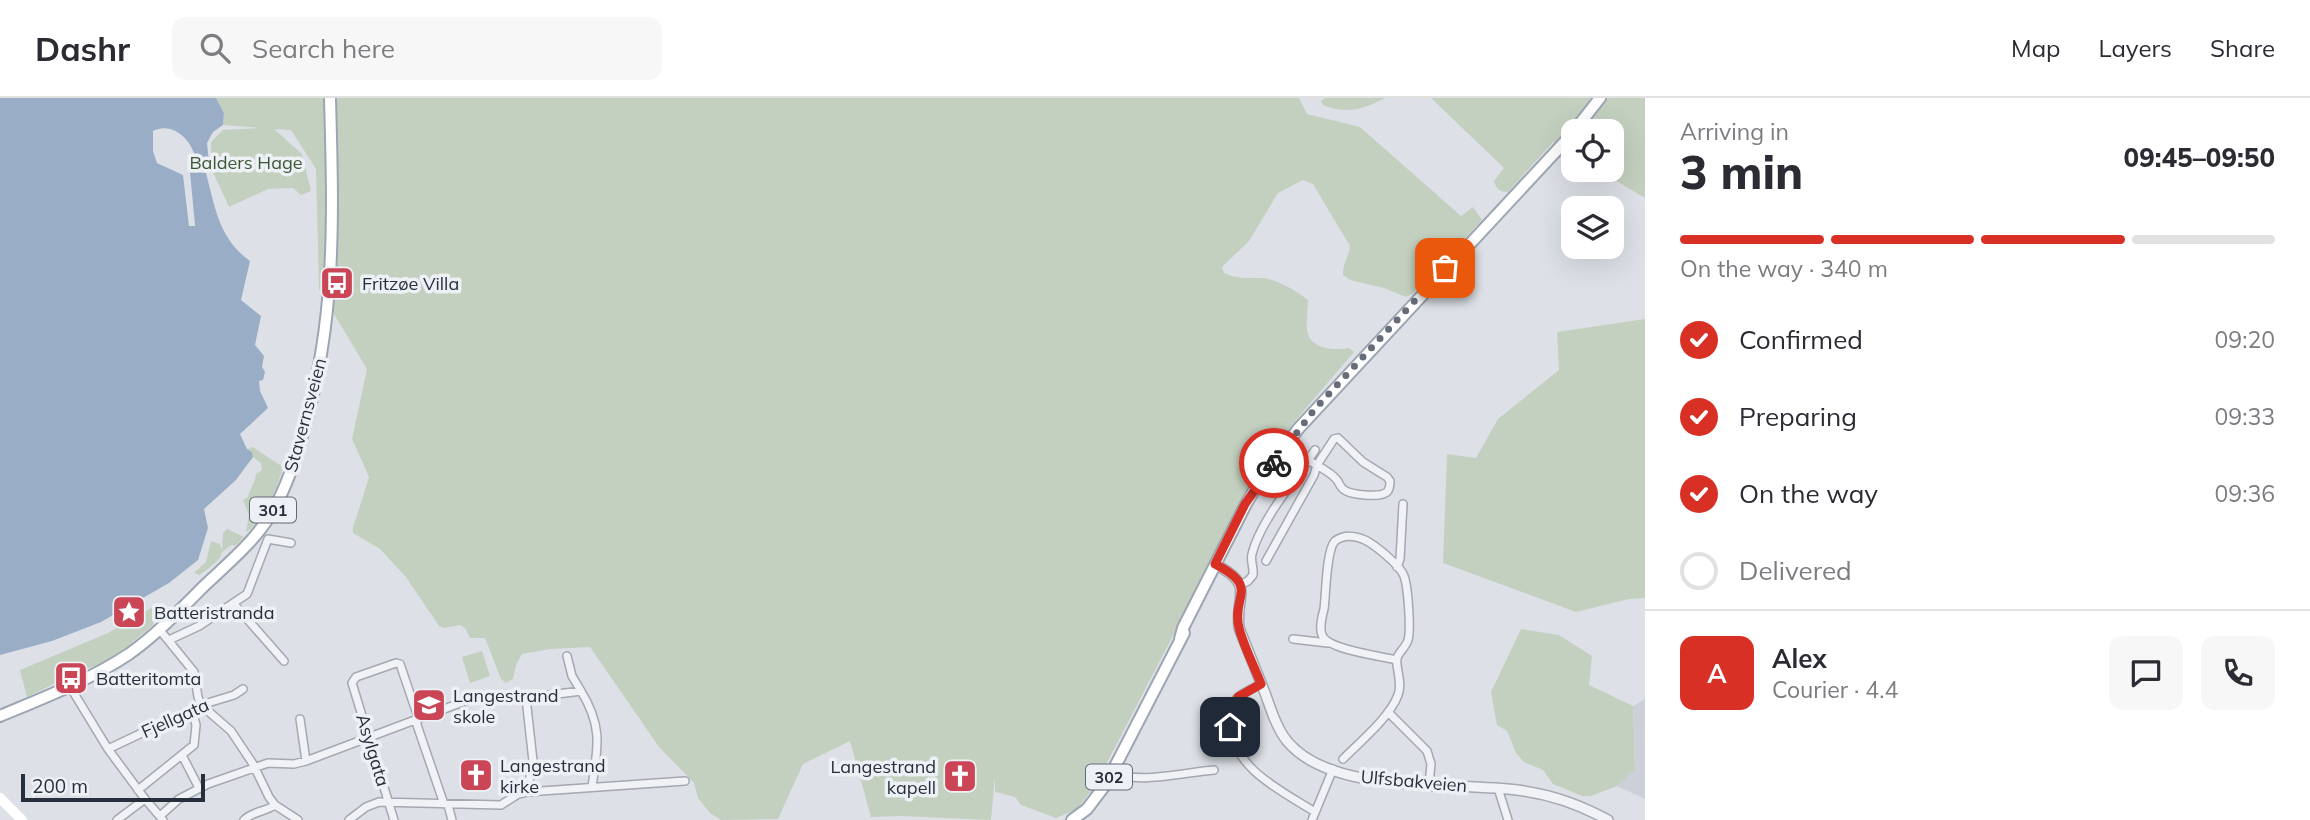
<!DOCTYPE html>
<meta charset="utf-8">
<style>
body{margin:0;font-family:Mulish,sans-serif;background:#f7f7f7;color:#2b2b33;height:100vh;display:flex;flex-direction:column;font-size:26px;white-space:nowrap}
*{box-sizing:border-box;margin:0}
p{font-size:23px;color:#7c7c81}
.icon{flex:none;width:38px;height:38px;fill:none;stroke:currentColor;stroke-width:2;stroke-linecap:round;stroke-linejoin:round}
.map{position:relative;flex:1;overflow:hidden}
.drawer{display:flex;flex-direction:column;background:#fff;width:665px}
.drawer>*{flex:none}
.fabs{position:absolute;left:1561px;top:21px;display:grid;gap:14px}
.fabs a{display:grid;place-items:center;width:63px;height:63px;border-radius:14px;background:#fff;box-shadow:0 7px 28px #0002;font-size:35px}
.scale{position:absolute;left:21px;bottom:18px;width:184px;box-sizing:border-box;padding-left:7px;border:4px solid #272f3d;border-top:0;font-size:19px;line-height:24px;white-space:nowrap;color:#272f3d;-webkit-text-stroke:5px #edf0f5;paint-order:stroke}
.pin{position:absolute;display:grid;place-items:center;width:60px;height:60px;color:#fff;margin:-30px;border-radius:14px;box-shadow:0 4px 10px #0006}
.courier{position:absolute;display:grid;place-items:center;width:70px;height:70px;margin:-35px;border:5px solid #d93025;border-radius:50%;background:#fff;color:#222;box-shadow:0 2px 9px #0007}
.summary em{font-style:normal;font-weight:800}
.summary div{display:flex;flex-direction:column-reverse}
.summary{display:flex;align-items:center;justify-content:space-between;height:119px;padding:0 35px}
h1{font-size:46px;font-weight:800;line-height:52px}
.bar{display:grid;grid-template-columns:repeat(4,1fr);gap:10px 7px;align-content:center;height:84px;padding:0 35px}
.bar i{height:9px;border-radius:5px;background:#e1e1e2}
.bar .current{background:#d93025}
.bar p{grid-column:span 4}
.line{display:flex;align-items:center;gap:18px;padding:0 35px;border-top:2px solid #e1e1e2}
.line div{flex:1}
.round{display:grid;place-items:center;flex:none;width:74px;height:74px;border-radius:14px;background:#f7f7f7}
ol{padding:0 35px;list-style:none}
li{display:flex;align-items:center;gap:21px;height:77px}
li p{margin-inline-start:auto}
li .icon{padding:7px;border-radius:50%;background:#d93025;color:#fff;stroke-width:4}
li:last-child{color:#7c7c81}
li i{width:38px;height:38px;border:4px solid #e1e1e2;border-radius:50%}
header{display:flex;align-items:center;gap:42px;box-sizing:border-box;height:98px;padding:0 35px;background:#fff;border-bottom:2px solid #e1e1e2}
header strong{font-size:33px}
nav{display:flex;gap:38px;margin-inline-start:auto;font-size:24px}
.search{width:490px;height:63px;background:#f7f7f7;display:flex;align-items:center;gap:18px;box-sizing:border-box;padding:0 24px;border-radius:14px;color:#7c7c81;font-size:26px}
main{display:flex;flex:1;min-height:0}
.map>svg:first-child{display:block}
</style>
<header>
<strong>Dashr</strong>
<div class="search"><svg class="icon" aria-label="search" viewBox="0 0 24 24"><circle cx="10" cy="10" r="6"/><path d="M15 15l6 6"/></svg>Search here</div>
<nav><a>Map</a><a>Layers</a><a>Share</a></nav>
</header>
<main>
<div class="map">
<svg width="1645" height="722" viewBox="0 0 1645 722">
<rect width="100%" height="100%" fill="#dde1e7"/>
<path fill="#ccd0d9" d="M1645,601v100l-28,-13 18,-17 -2,-63z"/>
<path fill="#c3d0bf" d="M216,0h1083l8,16 53,13 101,89 12,-9 9,13 -70,74 -6,3 -22,-9 -34,-8 -7,-5c-1,-10 6,-18 7,-29l-37,-62 -10,-4 -25,13 -29,48 -27,26 2,6c13,6 25,5 38,5 15,1 35,13 46,22 0,10 -2,20 -1,29 1,20 28,22 42,19l5,4 -70,82 -31,47 -158,305 -18,23 -21,9 -35,-13 -6,-8 -20,-5v-17l-4,45 -89,-4 -31,1 -21,-76 -47,23 -25,55 -57,1 -11,-7 -12,-15 -4,-15 -35,-36 -69,-100 -39,2 -29,5 -6,11 -3,14 -7,4 -5,-4 -16,-41h-15l-5,-10 -5,-3 -16,3 -5,-2 -33,-49 -26,-28 -27,-16v-5l16,-51 -17,-38 15,-70 -48,-80 -3,-120 -25,-39 -17,-1 28,25 9,37 -10,4 -8,-7 -25,1 -39,18 -17,-37 -1,-28 12,-12 38,-2 -38,-3 1,-12z
M1325,0h61c-25,11 -36,17 -63,7l-2,-4z
M1431,0h214v100l-47,-28h14v-39h-39v24l-20,-13 -45,50c-8,0 -12,-3 -14,-11l10,-13z
M1645,221v279l-16,1 -53,13 -133,-49 4,-109 29,4 22,-39 61,-49 -2,-38z
M253,349l30,20c-5,19 -19,55 -37,65l3,-17 -6,-15 5,-3c2,-9 7,-14 8,-23l6,-4 -1,-7 -8,-6 -1,-5 -5,-3z
M227,431l17,8 -9,9 -3,-1 -10,7 -2,6c-6,6 -14,13 -21,17l-5,-2 12,-11 5,-21 9,3 2,6 1,-17z
M153,509l3,6 -3,12 -29,24 -25,16 -17,5 -55,27 -7,-27 88,-37z
M1521,531l38,6 33,21 -3,29 44,21 2,63 -18,17 -26,10h-9l-29,-12 -10,-14 -19,-8 -8,-9 -9,-22 -10,-6 -6,-33z
M482,553l8,25 -20,7 -8,-26z"/>
<path fill="#99aec6" d="M0,0h216l8,15 -1,12 -10,7 -6,11 2,19 -13,1c-1,-20 -22,-43 -43,-32v20l4,12 26,12 6,51h6l-5,-54 16,1c9,34 13,66 44,88l-9,39 20,16 -6,29 9,11 -2,11 3,5 -2,8 -4,1 1,10 8,17 -28,26 7,15 5,3 1,5 -17,23 -32,29 4,19 -10,32 -29,23 -68,39 -49,19 -52,14z"/>
<g fill="none" stroke-linecap="round" stroke-linejoin="round">
<g stroke="#a3a8b1" stroke-width="10">
<path id="minor" d="M1266,463l48,-86 3,-10 17,-26 4,-1 25,24 24,15 3,4c0,4 0,8 -3,11 -7,6 -38,3 -44,-3 -3,-2 -4,-7 -6,-9 -7,-9 -20,-14 -29,-20
M1397,469l3,-8 3,-55
M1240,487l8,-4 5,-6c1,-8 -3,-14 -1,-21 8,-33 44,-75 63,-104
M234,506l50,57
M159,531l35,43 4,25 3,8 30,26 22,33 16,33 6,8 23,15
M1293,541l35,4
M169,542l30,-14 48,-32 21,-55 23,4
M567,558l5,20 9,15
M1261,586c-7,4 -18,8 -24,14 -6,6 -7,18 -7,26 3,45 52,67 85,88
M69,587l39,64 37,50 18,21
M1388,614l39,39 4,13 -2,20
M300,621l6,42
M108,651l93,-44 33,-10 9,-6
M182,657l17,33
M1343,661c17,-17 47,-42 55,-64 5,-12 -3,-29 -1,-37 2,-6 9,-11 11,-18 3,-11 0,-53 -4,-64 -4,-11 -29,-31 -39,-36 -9,-4 -21,-6 -30,1 -9,9 -9,54 -11,68 -2,8 -5,18 -2,26 6,15 59,21 75,25
M1112,674c25,13 74,0 102,-2
M1498,690l10,32
M138,692l56,-45 2,-20 -4,-15
M527,694l6,-31 -7,-63 55,-7c22,36 17,56 11,95
M448,707l4,15
M160,718l19,-17 29,-15 60,-21 26,1 12,-3 162,-61 58,-2
M117,722l28,-21
M244,722c9,-9 21,-8 31,-15
M349,722l17,-13 13,-5 122,3 17,-11 9,-2 158,-11
M394,722l-42,-137 4,-6 40,-14 4,1 17,50v11l27,79
M1312,722l21,-51"/>
</g>
<g stroke="#a3a8b1" stroke-width="12">
<path id="tertiary" d="M1215,466c41,22 20,29 24,64 9,22 17,43 26,65 6,16 11,34 22,48 44,54 166,41 230,49 33,4 62,14 91,30"/>
</g>
<g stroke="#9da5b2" stroke-width="14">
<path id="primary" d="M1574,33l26,-33
M1180,541l3,-11 63,-124 16,-27 36,-48 275,-296
M0,618c43,-18 90,-36 129,-62 27,-19 51,-44 74,-67 23,-22 49,-43 66,-70 17,-27 27,-58 35,-88 33,-112 29,-216 26,-331
M1072,722l15,-11 19,-25 78,-151"/>
</g>
<use href="#minor" stroke="#f0f2f5" stroke-width="7"/>
<use href="#tertiary" stroke="#f0f2f5" stroke-width="9"/>
<path stroke="#fff" stroke-width="10" d="M0,700l22,22"/>
<use href="#primary" stroke="#fff" stroke-width="10"/>
</g>
<g fill="none" stroke-linecap="round" stroke-linejoin="round">
<path stroke="#676d78" stroke-width="7" stroke-dasharray="0 12.6" d="M1274,365l40,-53 131,-142"/>
<path stroke="#d93025" stroke-width="9" d="M1230,629v-11l8,-19 23,-13c-7,-18 -17,-37 -22,-56 -8,-33 22,-40 -24,-64l30,-60 29,-41"/>
</g>
<defs>
<g id="bus-square" transform="scale(1.75)"><rect x="-9" y="-9" width="18" height="18" rx="4" fill="#ca4555" stroke="#edf0f5"/><path d="M-5-6H5V4H4V6H2V4H-2V6H-4V4H-5ZM-3.5-4V0h7V-4ZM-3.5 1.2v1.5H-2V1.2ZM2 1.2v1.5H3.5V1.2Z" fill="#fff"/></g>
<g id="sight-square" transform="scale(1.75)"><rect x="-9" y="-9" width="18" height="18" rx="4" fill="#ca4555" stroke="#edf0f5"/><path d="M0-6L1.8-2.2L6-1.7L2.9 1.2L3.7 5.4L0 3.3L-3.7 5.4L-2.9 1.2L-6-1.7L-1.8-2.2Z" fill="#fff"/></g>
<g id="school-square" transform="scale(1.75)"><rect x="-9" y="-9" width="18" height="18" rx="4" fill="#ca4555" stroke="#edf0f5"/><path d="M0-5L7-2L0 1L-7-2ZM-4 1L0 2.5L4 1V4Q0 6-4 4Z" fill="#fff"/></g>
<g id="church-square" transform="scale(1.75)"><rect x="-9" y="-9" width="18" height="18" rx="4" fill="#ca4555" stroke="#edf0f5"/><path d="M-1.2-6h2.4v3.5h3.3v2.4h-3.3V6h-2.4V-.1h-3.3v-2.4h3.3Z" fill="#fff"/></g>
</defs>
<g fill-rule="evenodd">
<use href="#bus-square" x="337" y="185"/>
<use href="#sight-square" x="129" y="514"/>
<use href="#bus-square" x="71" y="580"/>
<use href="#school-square" x="429" y="607"/>
<use href="#church-square" x="476" y="677"/>
<use href="#church-square" x="960" y="678"/>
</g>
<g text-anchor="middle" dominant-baseline="central" stroke-width="7" stroke-linejoin="round" paint-order="stroke">
<g fill="#edf0f5" stroke="#626974" stroke-width="2">
<rect x="250" y="399.5" width="46" height="25" rx="5"/>
<rect x="1086" y="666.5" width="46" height="25" rx="5"/>
</g>
<g font-size="16" font-weight="bold" fill="#272f3d">
<text x="273" y="412">301</text>
<text x="1109" y="679">302</text>
</g>
<g font-size="18" fill="#3b5835" stroke="#edf0f5">
<text x="246" y="64">Balders Hage</text>
</g>
<g font-size="18" fill="#272f3d" stroke="#edf0f5" text-anchor="start">
<text x="362" y="185">Fritzøe Villa</text>
<text x="154" y="514">Batteristranda</text>
<text x="96" y="580">Batteritomta</text>
<text x="453" y="597">Langestrand<tspan x="453" dy="21">skole</tspan></text>
<text x="500" y="667">Langestrand<tspan x="500" dy="21">kirke</tspan></text>
<text x="936" y="668" text-anchor="end">Langestrand<tspan x="936" dy="21">kapell</tspan></text>
</g>
<g font-size="18" fill="#272f3d" stroke="#edf0f5">
<text transform="translate(305 317) rotate(-75)">Stavernsveien</text>
<text transform="translate(175 620) rotate(-24)">Fjellgata</text>
<text transform="translate(373 652) rotate(73)">Asylgata</text>
<text transform="translate(1414 683) rotate(5)">Ulfsbakveien</text>
</g>
</g>
</svg>
<div class="fabs">
<a><svg class="icon" aria-label="locate" viewBox="0 0 24 24"><circle cx="12" cy="12" r="6"/><path d="M12 2v4M12 18v4M2 12h4M18 12h4"/></svg></a>
<a><svg class="icon" aria-label="layers" viewBox="0 0 24 24"><path d="M12 4l9 5-9 5-9-5zM3 14l9 5 9-5"/></svg></a>
</div>
<div class="scale">200 m</div>
<div class="pin" style="left:1445px;top:170px;background:#ea580c"><svg class="icon" aria-label="bag" viewBox="0 0 24 24"><path d="M5 8h14l-1 12H6zM9 8a3 3 0 0 1 6 0"/></svg></div>
<div class="pin" style="left:1230px;top:629px;background:#1f2937"><svg class="icon" aria-label="home" viewBox="0 0 24 24"><path d="M3 11l9-7 9 7M6 9v11h12V9"/></svg></div>
<div class="courier" style="left:1274px;top:365px"><svg class="icon" aria-label="bike" viewBox="0 0 24 24"><circle cx="6" cy="16" r="4"/><circle cx="18" cy="16" r="4"/><path d="M6 16l4-8h5l3 8M10 8l3 8H6M13 5h3"/></svg></div>
</div>
<section class="drawer">
<div class="summary"><div><h1>3 min</h1><p>Arriving in</p></div><em>09:45–09:50</em></div>
<div class="bar"><i class="current"></i><i class="current"></i><i class="current"></i><i></i><p>On the way · 340 m</p></div>
<ol>
<li><svg class="icon" aria-label="check" viewBox="0 0 24 24"><path d="M5 12l5 5 9-10"/></svg>Confirmed<p>09:20</p></li>
<li><svg class="icon" aria-label="check" viewBox="0 0 24 24"><path d="M5 12l5 5 9-10"/></svg>Preparing<p>09:33</p></li>
<li><svg class="icon" aria-label="check" viewBox="0 0 24 24"><path d="M5 12l5 5 9-10"/></svg>On the way<p>09:36</p></li>
<li><i></i>Delivered</li>
</ol>
<div class="line" style="height:126px"><b class="round" style="background:#d93025;color:#fff">A</b><div><b>Alex</b><p>Courier · 4.4</p></div><a class="round"><svg class="icon" aria-label="chat" viewBox="0 0 24 24"><path d="M4 5h16v11H9l-5 4z"/></svg></a><a class="round"><svg class="icon" aria-label="phone" viewBox="0 0 24 24"><path d="M5 4h4l2 5-3 2q2 4 5 5l2-3 5 2v4C11 20 4 13 5 4z"/></svg></a></div>
</section>
</main>
